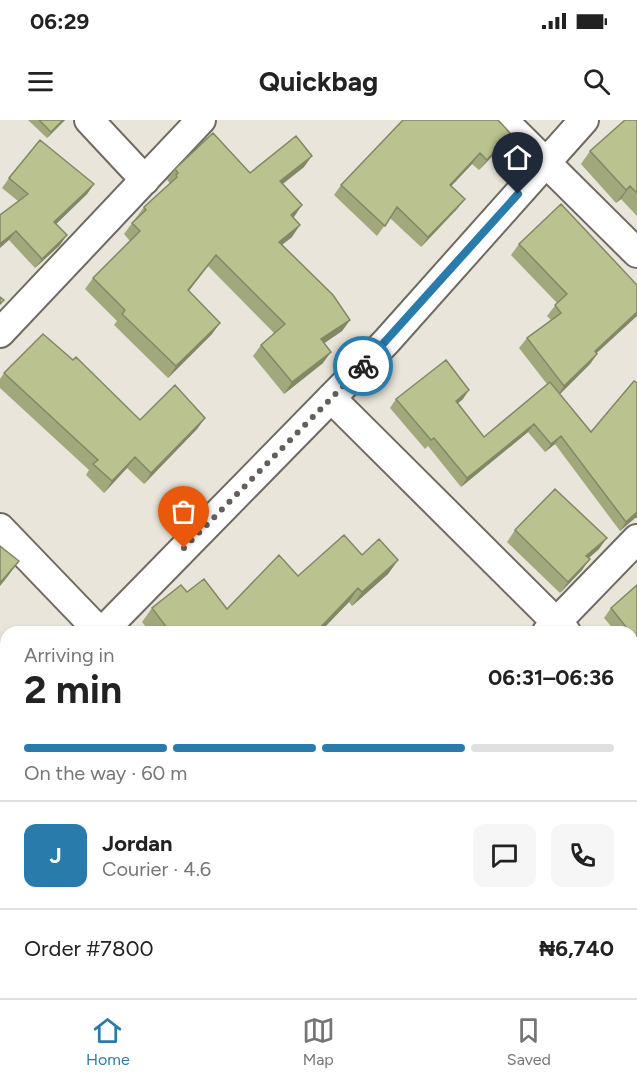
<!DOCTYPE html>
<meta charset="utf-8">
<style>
body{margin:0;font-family:Figtree,sans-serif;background:#f6f6f6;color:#222;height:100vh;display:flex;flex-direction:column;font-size:22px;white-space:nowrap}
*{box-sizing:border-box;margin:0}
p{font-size:20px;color:#767676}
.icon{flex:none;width:33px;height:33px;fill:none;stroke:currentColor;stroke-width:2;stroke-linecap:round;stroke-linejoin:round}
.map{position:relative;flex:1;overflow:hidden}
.panel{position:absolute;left:0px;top:506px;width:638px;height:374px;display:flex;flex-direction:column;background:#fff;border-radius:18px 18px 0 0;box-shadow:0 2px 4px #0004}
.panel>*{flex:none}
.pin{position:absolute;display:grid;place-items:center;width:51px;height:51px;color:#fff;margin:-62px -26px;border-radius:50% 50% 50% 0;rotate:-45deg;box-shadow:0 0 6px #0007}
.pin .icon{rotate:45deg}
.courier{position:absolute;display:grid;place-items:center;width:60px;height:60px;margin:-30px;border:4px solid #297bac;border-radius:50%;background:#fff;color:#222;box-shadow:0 2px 8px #0007}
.headline em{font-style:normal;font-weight:700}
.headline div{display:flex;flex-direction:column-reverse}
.headline{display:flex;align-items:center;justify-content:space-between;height:102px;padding:0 24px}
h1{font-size:39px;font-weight:700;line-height:45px}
.bar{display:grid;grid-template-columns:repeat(4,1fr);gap:9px 6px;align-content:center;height:72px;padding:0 24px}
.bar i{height:8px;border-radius:4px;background:#e0e0e0}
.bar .selected{background:#297bac}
.bar p{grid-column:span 4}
.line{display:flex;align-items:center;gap:15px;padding:0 24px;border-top:2px solid #e0e0e0}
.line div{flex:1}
.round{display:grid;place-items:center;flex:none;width:63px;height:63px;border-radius:12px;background:#f6f6f6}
.status{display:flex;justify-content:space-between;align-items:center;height:42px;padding:0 30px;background:#fff;direction:ltr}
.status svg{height:16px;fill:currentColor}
header{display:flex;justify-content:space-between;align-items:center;height:78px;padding:0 24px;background:#fff;font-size:27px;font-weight:700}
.menu{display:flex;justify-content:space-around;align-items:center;height:84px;border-top:2px solid #e0e0e0;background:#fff;font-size:16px;color:#767676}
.menu a{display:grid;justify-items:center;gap:3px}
.menu .selected{color:#297bac}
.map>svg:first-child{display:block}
</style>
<div class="status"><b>06:29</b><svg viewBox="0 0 49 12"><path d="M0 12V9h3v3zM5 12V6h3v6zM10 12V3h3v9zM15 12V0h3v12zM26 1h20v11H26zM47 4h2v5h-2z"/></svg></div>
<header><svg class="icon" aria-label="menu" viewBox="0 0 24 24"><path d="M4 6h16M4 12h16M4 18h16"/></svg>Quickbag<svg class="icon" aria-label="search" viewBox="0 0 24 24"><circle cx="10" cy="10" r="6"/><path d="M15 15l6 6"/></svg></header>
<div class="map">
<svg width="637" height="878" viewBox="0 0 637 878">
<rect width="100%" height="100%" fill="#e9e5da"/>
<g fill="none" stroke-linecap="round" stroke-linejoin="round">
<g stroke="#6f6b62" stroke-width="32">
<path id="street" d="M89,0l56,60
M503,0l134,133
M0,213l201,-213
M331,278l235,234
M0,408l100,104
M102,512l284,-290 198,-222
M547,512l90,-93
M632,572l5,5
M0,615l6,-6
M0,860l6,6
M471,873l5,5"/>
</g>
<use href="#street" stroke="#fff" stroke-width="28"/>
</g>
<path fill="#a0a87c" d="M28,0h37l-18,18z
M637,0v96l-16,-17 -5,4 -35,-39 9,-13z
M504,24l-25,26 -7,-6 -21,22 14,13 -8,10 -36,38 -31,-29 -13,18 -43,-41 7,-10z
M304,47l-21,17 10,33 -1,20 -10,8 68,75 -8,11 -18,12 -1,20 -39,31 -31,-38 8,-11 13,-12 -66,-67 -19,25 23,43 -44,44 -54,-53 3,-4 -32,-32 8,-11 37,-37 -6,-7 20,-27 24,-21 2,-3 -3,-3 8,-11 75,4z
M9,58l85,6 -7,10 -31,30 4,21 -25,23 -26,-28 9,-39 -16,-13z
M561,84l36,150 -7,10 -30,30 77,124h-2l-15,13 -65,-87 -10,8 -17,-20 -67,55 -33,-41 -3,3 -35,-41 6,-9h67l-6,5 27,33 63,-53 -28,-36 8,-10 24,-18 -4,-4 10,-13 -46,-48 8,-11z
M4,253l136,47 65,-2 -8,11 -53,55 -17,-16 -23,25 -18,-18 3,-5 -89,-82v-9z
M515,410l84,19 -10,9 -7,12 -22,23 -53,-51z
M362,435l36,5 -10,14 -36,32 -3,-4 -29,30h-170l-8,-10 10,-14 35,-16 40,17 71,-33z
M637,465v67l-3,2 -2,-3v-19h-16l-12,-14 7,-10z
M0,742l3,3 3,-2v77l-6,-8z
M97,873h289l4,5h-288z"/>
<path fill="#828865" d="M63,0h2l-18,18 4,-6z
M511,14l-7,10 -25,26 8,-10z
M480,33l-8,11 -29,31 7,-10z
M312,36l-8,11 -32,25 8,-11z
M94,64l-7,10 -39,38 6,-10z
M630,66l-9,13 -5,4 10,-13z
M465,79l-8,10 -36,38 7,-10z
M302,85l-8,12 -11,9 8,-11z
M300,105l-8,12 -21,16 8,-11z
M16,111l-7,9 -9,8v-4z
M67,115l-7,10 -25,23 7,-9z
M216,135l-8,11 -28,36 8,-12z
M637,192v4l-50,46 8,-11z
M350,200l-8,11 -29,20 8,-12z
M220,203l-8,11 -44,44 8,-12z
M331,232l-8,11 -39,31 8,-12z
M597,234l-7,10 -33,33 7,-11z
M469,270l-6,9 -13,11 6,-9z
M205,298l-8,11 -53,55 7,-11z
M534,304l-6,8 -67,55 6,-9z
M561,316l-6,8 -10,8 6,-8z
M135,337l-8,11 -23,25 8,-12z
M637,392v6h-2l-15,13 6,-9z
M607,418l-8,11 -21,18 8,-11z
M590,439l-8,11 -22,23 8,-11z
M398,440l-10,14 -36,32 10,-14z
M19,441l-11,15 -8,10v-3z
M358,468l-9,14 -29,30h-4z"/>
<path fill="#bac390" stroke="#828865" stroke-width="1.5" d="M39,0h24l-12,12z
M403,0h95l13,14 -24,26 -7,-7 -30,32 15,14 -37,38 -31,-30 -12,19 -44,-41z
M625,0h12v73l-7,-7 -4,4 -36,-39z
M213,13l37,40 46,-37 16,20 -32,25 22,24 -11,10 9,10 -21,17 54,53 17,25 -29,19 10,13 -39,30 -31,-37 24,-21 -69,-69 -28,35 32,33 -44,43 -54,-52 3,-4 -32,-32 47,-47 -8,-8 14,-13 -2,-3 33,-30 -1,-2 2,-2 -3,-4z
M40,20l54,44 -40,38 13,13 -25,24 -26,-28 -16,13v-29l28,-21 -19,-16z
M561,84l76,81v27l-42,39 2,3 -33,32 -37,-48 34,-25 -6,-8 12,-11 -48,-50z
M0,177l4,3 -4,4z
M43,214l30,26 3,-3 64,63 35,-35 30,33 -54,55 -16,-16 -23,24 -19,-17 5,-4 -94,-87z
M446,240l23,30 -13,11 28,36 66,-55 41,50 43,-51 3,2v129l-11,10 -65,-86 -10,8 -17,-20 -67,54 -33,-40 -3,2 -35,-41z
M555,369l52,49 -21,18 4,3 -22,23 -53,-52z
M344,415l18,20 17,-16 19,21 -36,32 -4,-4 -42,44h-146l-18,-24 29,-23 6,7 17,-13 23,30 52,-54 19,21z
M0,426l19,15 -19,22z
M637,465v55l-5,-7v-1h-2l-19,-24z
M0,742l3,3 3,-2v58l-6,-7z
M120,873h266l4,5h-265z
M563,873h61l-6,5h-60z"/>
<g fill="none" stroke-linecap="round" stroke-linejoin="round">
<path stroke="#63605b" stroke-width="6" stroke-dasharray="0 10.8" d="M184,428l179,-182"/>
<path stroke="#297bac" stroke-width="8" d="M363,246l155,-172"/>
</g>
</svg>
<div class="pin" style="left:184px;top:428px;background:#ea580c"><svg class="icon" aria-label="bag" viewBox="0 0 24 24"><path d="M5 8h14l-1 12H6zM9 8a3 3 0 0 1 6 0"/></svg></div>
<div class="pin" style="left:518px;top:74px;background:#1f2937"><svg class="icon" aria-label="home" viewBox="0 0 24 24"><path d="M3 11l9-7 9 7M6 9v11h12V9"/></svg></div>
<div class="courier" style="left:363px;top:246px"><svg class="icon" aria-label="bike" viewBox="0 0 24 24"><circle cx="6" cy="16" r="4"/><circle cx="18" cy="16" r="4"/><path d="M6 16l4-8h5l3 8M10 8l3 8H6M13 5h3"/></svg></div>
<section class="panel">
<div class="headline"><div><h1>2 min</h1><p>Arriving in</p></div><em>06:31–06:36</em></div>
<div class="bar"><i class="selected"></i><i class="selected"></i><i class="selected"></i><i></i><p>On the way · 60 m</p></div>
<div class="line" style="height:108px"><b class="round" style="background:#297bac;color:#fff">J</b><div><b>Jordan</b><p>Courier · 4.6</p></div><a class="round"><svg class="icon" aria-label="chat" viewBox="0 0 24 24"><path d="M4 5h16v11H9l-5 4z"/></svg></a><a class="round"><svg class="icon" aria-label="phone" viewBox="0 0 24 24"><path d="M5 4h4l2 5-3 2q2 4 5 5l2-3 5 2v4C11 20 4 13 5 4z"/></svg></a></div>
<div class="line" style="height:78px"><div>Order #7800</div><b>₦6,740</b></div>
</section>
</div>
<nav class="menu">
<a class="selected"><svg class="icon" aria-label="home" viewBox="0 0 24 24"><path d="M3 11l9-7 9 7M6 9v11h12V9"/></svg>Home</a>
<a><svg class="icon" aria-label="map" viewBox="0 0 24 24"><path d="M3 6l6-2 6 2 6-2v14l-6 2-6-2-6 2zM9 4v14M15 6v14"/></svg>Map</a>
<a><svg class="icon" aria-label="saved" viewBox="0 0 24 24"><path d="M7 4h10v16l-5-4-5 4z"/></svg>Saved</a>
</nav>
